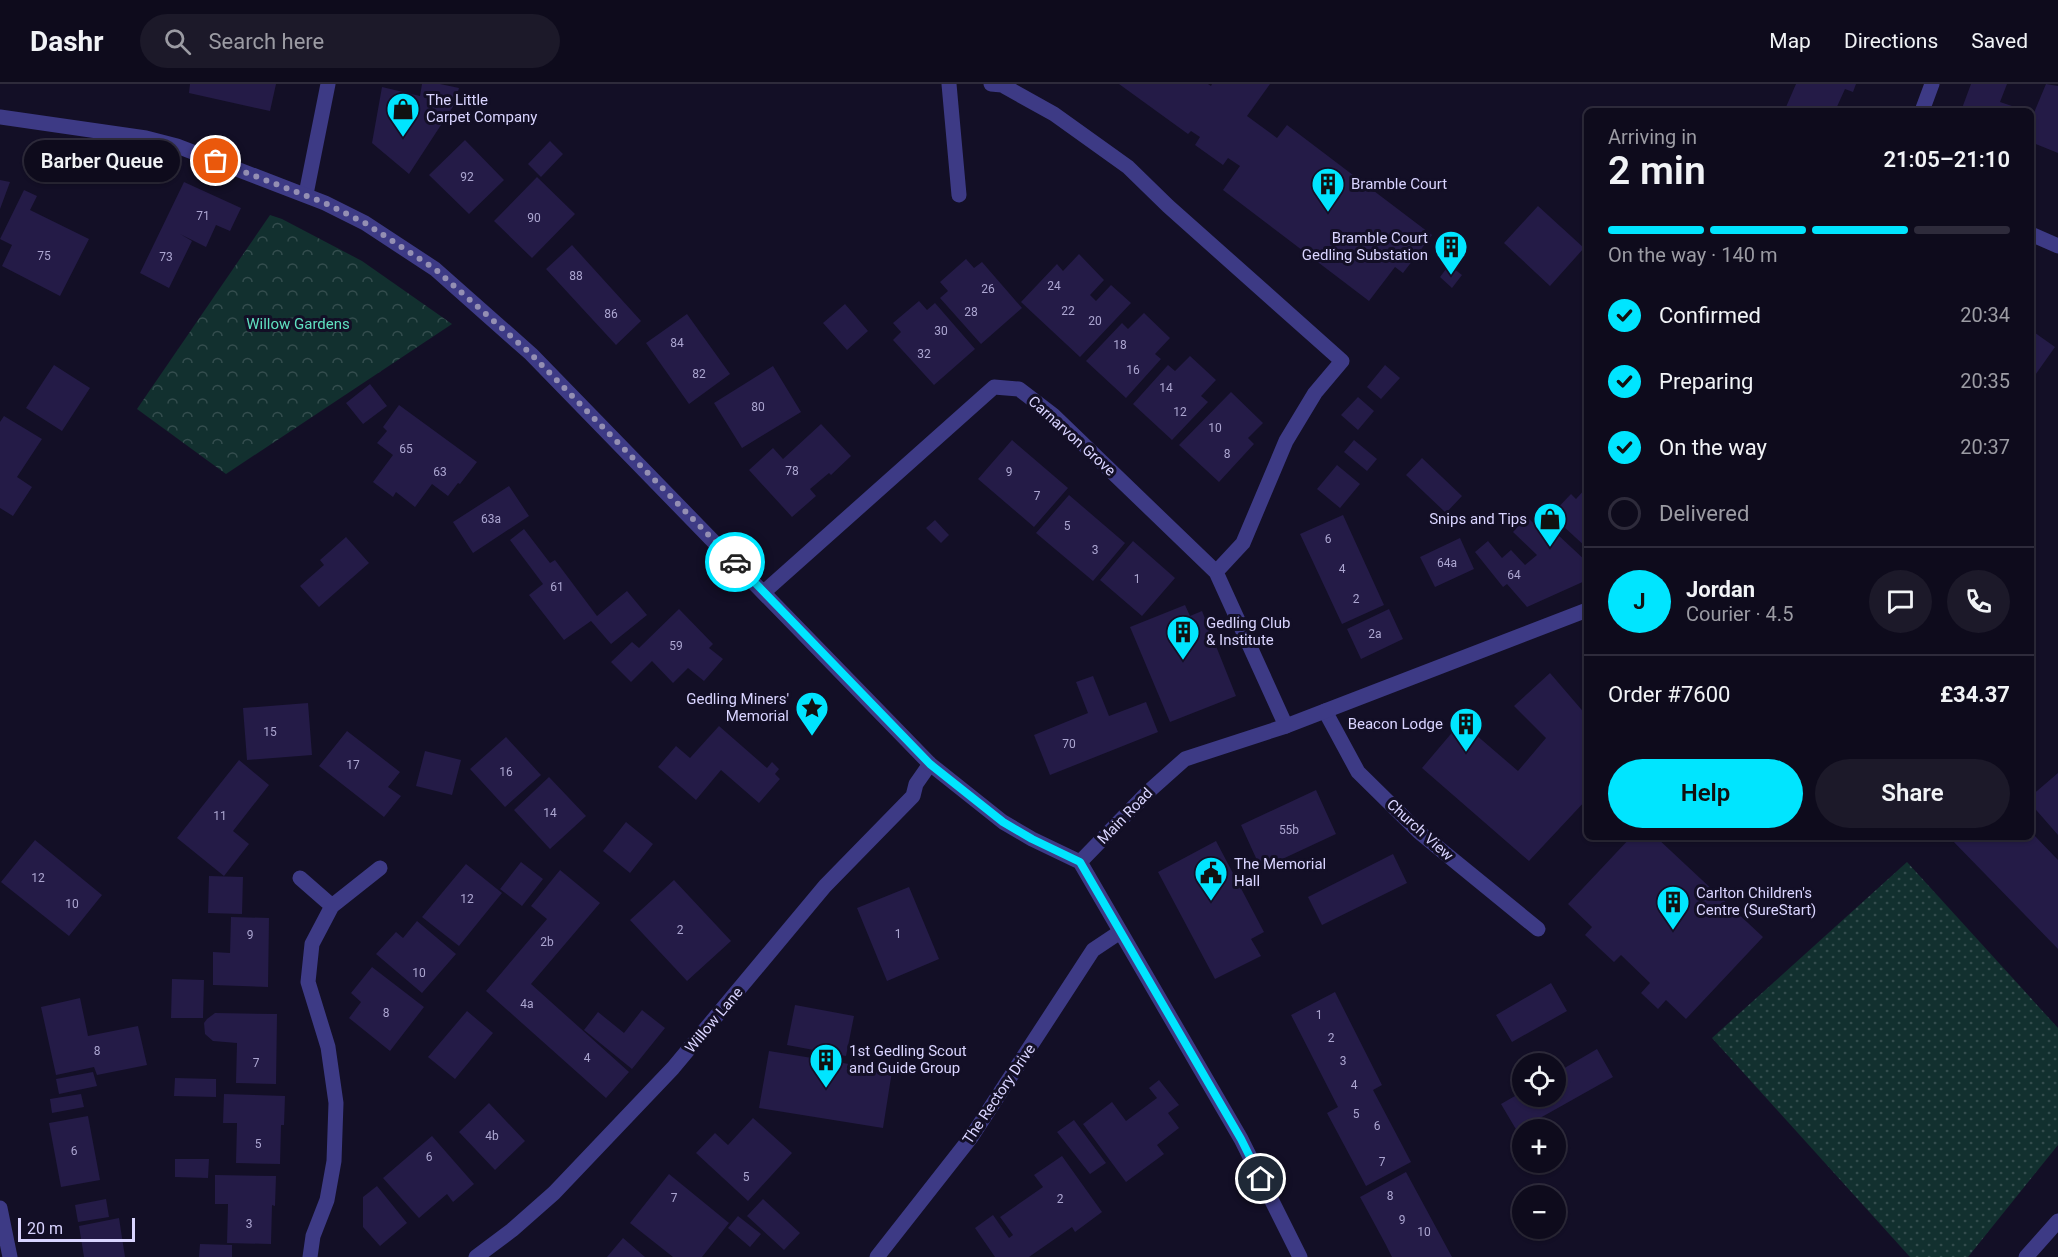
<!DOCTYPE html>
<meta charset="utf-8">
<style>
body{margin:0;font-family:Roboto,sans-serif;background:#1c1929;color:#f1f3f6;height:100vh;display:flex;flex-direction:column;font-size:22px;white-space:nowrap}
*{box-sizing:border-box;margin:0}
p{font-size:20px;color:#9b9ba3}
.icon{flex:none;width:33px;height:33px;fill:none;stroke:currentColor;stroke-width:2;stroke-linecap:round;stroke-linejoin:round}
.map{position:relative;flex:1;overflow:hidden}
.details{position:absolute;left:1584px;top:24px;width:450px;height:732px;display:flex;flex-direction:column;background:#0e0b1c;border-radius:9px;box-shadow:0 2px 4px #0004,0 0 0 2px #2e2b3b}
.details>*{flex:none}
.buttons{position:absolute;left:1512px;top:969px;display:grid;gap:12px}
.buttons a{display:grid;place-items:center;width:54px;height:54px;border-radius:50%;background:#0e0b1c;box-shadow:0 2px 4px #0004,0 0 0 2px #2e2b3b;font-size:30px}
.scale{position:absolute;left:18px;bottom:15px;width:117px;box-sizing:border-box;padding-left:6px;border:3px solid #d9d4ff;border-top:0;font-size:16px;line-height:21px;white-space:nowrap;color:#d9d4ff;-webkit-text-stroke:4px #130f26;paint-order:stroke}
.pin{position:absolute;display:grid;place-items:center;width:51px;height:51px;color:#fff;margin:-26px;border:3px solid #fff;border-radius:50%;box-shadow:0 2px 6px #0007}
.courier{position:absolute;display:grid;place-items:center;width:60px;height:60px;margin:-30px;border:4px solid #00e5ff;border-radius:50%;background:#fff;color:#222;box-shadow:0 2px 8px #0007}
.bubble{position:absolute;height:42px;border-radius:21px;background:#0e0b1c;box-shadow:0 2px 4px #0004,0 0 0 2px #2e2b3b;font-size:20px;font-weight:600;line-height:42px;text-align:center}
.summary em{font-style:normal;font-weight:600}
.summary div{display:flex;flex-direction:column-reverse}
.summary{display:flex;align-items:center;justify-content:space-between;height:102px;padding:0 24px}
h1{font-size:39px;font-weight:600;line-height:45px}
.bar{display:grid;grid-template-columns:repeat(4,1fr);gap:9px 6px;align-content:center;height:72px;padding:0 24px}
.bar i{height:8px;border-radius:4px;background:#2e2b3b}
.bar .current{background:#00e5ff}
.bar p{grid-column:span 4}
.line{display:flex;align-items:center;gap:15px;padding:0 24px;border-top:2px solid #2e2b3b}
.line div{flex:1}
.round{display:grid;place-items:center;flex:none;width:63px;height:63px;border-radius:32px;background:#1c1929}
ol{padding:0 24px;list-style:none}
li{display:flex;align-items:center;gap:18px;height:66px}
li p{margin-inline-start:auto}
li .icon{padding:6px;border-radius:50%;background:#00e5ff;color:#111;stroke-width:4}
li:last-child{color:#9b9ba3}
li i{width:33px;height:33px;border:3px solid #2e2b3b;border-radius:50%}
.cta{display:flex;gap:12px;margin-top:auto;padding:12px 24px}
.cta a{flex:1;height:69px;border-radius:36px;background:#00e5ff;color:#111;font-size:24px;font-weight:600;line-height:69px;text-align:center}
.cta a+a{background:#1c1929;color:#f1f3f6}
header{display:flex;align-items:center;gap:36px;box-sizing:border-box;height:84px;padding:0 30px;background:#0e0b1c;border-bottom:2px solid #2e2b3b}
header strong{font-size:28px}
nav{display:flex;gap:33px;margin-inline-start:auto;font-size:21px}
.search{width:420px;height:54px;background:#1c1929;display:flex;align-items:center;gap:15px;box-sizing:border-box;padding:0 21px;border-radius:33px;color:#9b9ba3;font-size:22px}
.map>svg:first-child{display:block}
</style>
<header>
<strong>Dashr</strong>
<div class="search"><svg class="icon" aria-label="search" viewBox="0 0 24 24"><circle cx="10" cy="10" r="6"/><path d="M15 15l6 6"/></svg>Search here</div>
<nav><a>Map</a><a>Directions</a><a>Saved</a></nav>
</header>
<div class="map">
<svg width="2058" height="1173" viewBox="0 0 2058 1173">
<defs>
<pattern id="grass-dots" width="8" height="8" patternUnits="userSpaceOnUse" patternTransform="scale(1.5)"><rect width="8" height="8" fill="#12302f"/><path d="M2 2h.1M6 6h.1" fill="none" stroke="#344d4e" stroke-width="1.8" stroke-linecap="round"/></pattern>
<pattern id="park-crowns" width="20" height="18" patternUnits="userSpaceOnUse" patternTransform="scale(1.5)"><rect width="20" height="18" fill="#12302f"/><path d="M2 6a3 3 0 1 1 6 0M12 15a3 3 0 1 1 6 0" fill="none" stroke="#344d4e"/></pattern>
</defs>
<rect width="100%" height="100%" fill="#130f26"/>
<path fill="url(#grass-dots)" d="M1907,778l151,166v117l-90,112h-58l-198,-219z"/>
<path fill="url(#park-crowns)" d="M270,131l12,4 80,42 90,63 -226,150 -89,-65z"/>
<path fill="#241b47" d="M190,0h86l-6,27 -81,-18z
M422,0h18l19,4 -5,17 -45,69 -37,-31 10,-56 38,9z
M1119,0h89l3,2 1,-2h58l-23,32 30,22 10,-13 145,110 -29,38 -8,-6 -26,34 -146,-111 17,-24 -12,-8 -5,7 -28,-20 5,-8 -9,-6 -3,3z
M1796,0h60l-3,8 -8,-3 -10,22h-39l-10,-4z
M1971,0h36l-7,18 18,6 -1,3h-56z
M2046,0l12,2v67l-27,-11v-22z
M465,56l39,40 -35,34 -40,-39z
M550,57l13,13 -22,23 -13,-13z
M537,93l38,37 -43,44 -38,-37z
M0,96l10,2 -10,27z
M184,98l57,26 -11,23 -14,-6 -10,22 -26,-13 12,7 -23,47 -29,-15z
M24,106l13,6 -7,14 59,29 -29,57 -58,-30 10,-21 -12,-6z
M1538,122l46,42 -34,38 -46,-43z
M572,161l69,76 -25,24 -70,-76z
M1079,170l25,26 -14,15 6,6 15,-16 20,18 -51,54 -59,-55 36,-38 6,7z
M966,175l8,9 8,-6 40,46 -41,36 -41,-46 8,-7 -8,-9z
M1449,181l13,10 -10,13 -12,-11z
M919,217l8,9 8,-7 40,46 -41,36 -41,-45 8,-8 -8,-9z
M845,220l23,27 -21,19 -24,-27z
M1144,229l26,25 -15,16 6,5 -35,39 -40,-37 36,-38 6,6z
M687,230l43,60 -41,30 -43,-61z
M2031,246l24,17 -24,34z
M1190,272l26,24 -15,16 7,6 -36,38 -39,-36 35,-39 7,6z
M54,281l36,23 -28,43 -36,-23z
M1385,281l15,13 -19,21 -14,-12z
M773,282l28,46 -59,36 -28,-45z
M370,300l17,22 -24,18 -17,-21z
M1231,308l32,31 -15,15 6,6 -35,38 -40,-37z
M1358,313l16,14 -16,19 -17,-15z
M399,321l78,57 -17,22 -2,-1 -10,13 -16,-12 -17,23 -19,-15 -3,5 -20,-15 20,-27 -16,-12 10,-12 -4,-4z
M4,332l38,23 -25,38 15,10 -19,29 -13,-8v-86z
M821,340l30,32 -20,19 -2,-2 -19,16 6,7 -24,21 -43,-47 24,-22 10,11z
M1012,356l56,48 -34,39 -56,-48z
M1354,356l23,19 -10,12 -23,-19z
M1422,374l40,38 -16,17 -40,-38z
M1337,381l23,19 -20,24 -23,-19z
M509,402l20,30 -56,37 -20,-31z
M1587,403v61l-36,-33 20,-21 5,5z
M1069,411l56,48 -32,38 -57,-48z
M1343,431l41,90 -42,19 -42,-90z
M1527,433l24,23 6,-6 30,28v18l-60,27 -20,-23 -4,3 -28,-35 13,-11 14,17 9,-8 14,15 12,-10 -24,-23z
M935,436l14,15 -8,8 -15,-15z
M524,445l26,34 5,-3 42,56 30,-25 20,24 -36,29 -20,-23 -27,19 -35,-45 14,-11 -33,-44z
M346,453l23,26 -50,44 -19,-21 24,-21 -4,-5z
M1460,454l14,31 -39,18 -15,-30z
M1133,457l42,37 -33,38 -42,-36z
M1185,521l5,11 12,-5 34,85 -66,26 -40,-95z
M679,525l34,35 -4,4 14,11 -19,22 -16,-13 -15,15 -21,-22 -21,21 -20,-20 21,-20 7,6z
M1389,525l14,30 -42,20 -14,-30z
M1550,589l37,43v83l-58,62 -107,-93 39,-46 57,49 28,-33 -32,-32z
M1093,592l16,40 37,-14 12,30 -108,43 -16,-40 54,-22 -12,-31z
M308,619l4,52 -65,5 -4,-52z
M719,642l48,42 5,-6 7,7 -4,5 5,5 -21,24 -38,-33 -25,30 -38,-33 18,-21 14,12z
M347,647l53,41 -12,15 13,9 -17,21 -65,-51z
M506,653l35,38 -36,32 -35,-38z
M425,667l36,9 -9,35 -36,-9z
M239,676l30,25 -36,46 16,13 -25,32 -47,-38z
M2058,689v62l-27,-31v-8z
M549,693l37,39 -36,33 -36,-39z
M1316,706l20,44 -75,35 -20,-44z
M626,738l27,22 -23,29 -27,-22z
M2031,748l27,28v89l-109,-112h82z
M1631,753h25l107,100 -77,82 -20,-19 -8,9 -17,-16 9,-10 -29,-28 -7,7 -29,-27 7,-8 -24,-23z
M35,756l67,55 -33,41 -68,-54z
M1216,757l48,91 -13,7 10,17 -46,23 -57,-107z
M1393,770l14,29 -85,42 -14,-28z
M521,778l22,17 -21,27 -22,-17z
M466,780l36,29 -43,53 -37,-29z
M560,786l40,33 -69,81 98,88 -23,26 -120,-107 61,-72 -16,-13z
M209,792l34,1 -1,37 -34,-1z
M674,796l57,61 -44,40 -57,-61z
M909,803l30,72 -52,22 -30,-73z
M231,833l38,1 -1,69 -55,-2v-33l17,1z
M417,837l39,33 -34,39 -46,-39 20,-22 7,6z
M372,883l52,40 -34,44 -41,-33 12,-16 -10,-9z
M172,895l32,1 -1,38h-32z
M1551,899l16,28 -55,31 -16,-27z
M1335,908l47,93 -9,5 38,72 -45,24 -39,-73 11,-6 -47,-92z
M80,914l8,38 50,-10 9,39 -50,10 -3,-8 -38,8 -15,-68z
M795,921l59,11 -8,40 -59,-11z
M642,926l23,18 -33,41 -48,-39 14,-18 26,21z
M467,927l26,22 -38,46 -27,-22z
M215,929l62,1 -1,70 -40,-1 1,-40 -24,-2 -8,-7 -1,-11 3,-4z
M1597,965l16,28 -96,54 -16,-27 21,-12v4h34v-23z
M769,967l123,20 -9,57 -124,-20z
M93,988l4,14 -38,8 -3,-15z
M175,994l41,1v18l-42,-1z
M1159,996l20,25 -11,8 11,15 -22,17 7,9 -38,28 -43,-58 29,-22 14,19 31,-23 -8,-10z
M81,1010l3,13 -32,6 -2,-14z
M224,1010l61,2 -1,29h-3l-1,39 -44,-1 1,-40h-14z
M489,1019l36,38 -30,29 -36,-38z
M88,1032l12,64 -39,7 -12,-64z
M753,1034l39,35 -44,48 -52,-48 19,-20 13,12z
M1074,1036l32,43 -16,11 -33,-42z
M432,1052l42,48 -21,18 -6,-8 -28,24 -36,-40z
M1062,1072l40,56 -27,20 -3,-5 -43,30h-34l-20,-29 18,-13 16,23 4,-3 -13,-18 43,-30 -9,-12z
M175,1075h34l-1,19 -33,-1z
M1406,1088l26,48 20,37h-60l-6,-12 -26,-48z
M669,1090l60,49 -27,34h-29l-43,-34z
M215,1091l61,1 -1,30 -3,-1 -1,39 -44,-1 1,-39h-13z
M377,1102l30,37 -27,23 -17,-19v-30z
M106,1115l3,18 -31,5 -3,-17z
M763,1115l37,34 -16,17 -37,-34z
M738,1132l23,18 -11,13 -22,-19z
M119,1134l6,39h-41l-5,-31z
M623,1154l22,19h-38z
M200,1160l32,1v12h-33z"/>
<g fill="none" stroke-linecap="round" stroke-linejoin="round">
<path stroke="#3d3a85" stroke-width="15" d="M2031,150l27,12"/>
<path stroke="#3d3a85" stroke-width="15" d="M949,0l10,111
M991,0l11,1 52,29 74,53 40,39 174,155 -27,32 -29,48 -43,102 -27,29
M306,110l22,-110
M764,508l230,-205 25,2 34,26 163,157 70,154
M1325,627l33,61 61,60 119,97
M300,794l32,28
M0,1124l10,49
M310,1173l3,-21 14,-36 7,-39 2,-58 -8,-56 -20,-65 4,-38 20,-38 48,-38
M476,1173l36,-27 42,-37 119,-125 152,-182 88,-90 3,-12 14,-20
M877,1173l95,-121 121,-186 27,-18
M2026,1173l32,-36"/>
<path stroke="#3d3a85" stroke-width="15" d="M1922,27l10,-27
M0,33l146,21 31,8 148,57 40,20 70,46 96,85 399,410 73,58 29,17 48,23
M1080,778l68,-70 37,-33 101,-33 301,-116
M1080,778l161,277 59,118"/>
</g>
<g fill="none" stroke-linecap="round" stroke-linejoin="round">
<path stroke="#948fb3" stroke-width="6" stroke-dasharray="0 10.8" d="M216,77l109,42 40,20 70,46 96,85 204,208"/>
<path stroke="#00e5ff" stroke-width="8" d="M735,478l195,202 73,58 29,17 48,23 161,277 20,40"/>
</g>
<defs>
<g id="shop-pin" transform="scale(1.725)"><path d="M0 17L-7.5 6A9.5 9.5 0 1 1 7.5 6Z" fill="#00e5ff" stroke="#130f26"/><path d="M-5-2.5h2.3a2.7 3.5 0 0 1 5.4 0H5L5.5 6h-11ZM-1.5-2.5h3a1.5 2.3 0 0 0-3 0Z" fill="#111"/></g>
<g id="building-pin" transform="scale(1.725)"><path d="M0 17L-7.5 6A9.5 9.5 0 1 1 7.5 6Z" fill="#00e5ff" stroke="#130f26"/><path d="M-4-6H4V6H1V3H-1V6H-4ZM-2.5-4.3h1.7v1.8h-1.7ZM.8-4.3h1.7v1.8H.8ZM-2.5-1h1.7V.8h-1.7ZM.8-1h1.7V.8H.8Z" fill="#111"/></g>
<g id="sight-pin" transform="scale(1.725)"><path d="M0 17L-7.5 6A9.5 9.5 0 1 1 7.5 6Z" fill="#00e5ff" stroke="#130f26"/><path d="M0-6L1.8-2.2L6-1.7L2.9 1.2L3.7 5.4L0 3.3L-3.7 5.4L-2.9 1.2L-6-1.7L-1.8-2.2Z" fill="#111"/></g>
<g id="civic-pin" transform="scale(1.725)"><path d="M0 17L-7.5 6A9.5 9.5 0 1 1 7.5 6Z" fill="#00e5ff" stroke="#130f26"/><path d="M-.6-6.5H3V-4.5H.6V-3L4-1V1h2V6H-6V1h2V-1L-.6-3ZM-1.2 2.5V6h2.4V2.5Z" fill="#111"/></g>
</defs>
<g fill-rule="evenodd">
<use href="#shop-pin" x="403" y="25"/>
<use href="#building-pin" x="1328" y="100"/>
<use href="#building-pin" x="1451" y="163"/>
<use href="#shop-pin" x="1550" y="435"/>
<use href="#building-pin" x="1183" y="548"/>
<use href="#sight-pin" x="812" y="624"/>
<use href="#building-pin" x="1466" y="640"/>
<use href="#civic-pin" x="1211" y="789"/>
<use href="#building-pin" x="1673" y="818"/>
<use href="#building-pin" x="826" y="976"/>
</g>
<g text-anchor="middle" dominant-baseline="central" stroke-width="6" stroke-linejoin="round" paint-order="stroke">
<g font-size="12" fill="#aca6d1">
<text x="467" y="93">92</text>
<text x="203" y="132">71</text>
<text x="534" y="134">90</text>
<text x="44" y="172">75</text>
<text x="166" y="173">73</text>
<text x="576" y="192">88</text>
<text x="1054" y="202">24</text>
<text x="988" y="205">26</text>
<text x="1068" y="227">22</text>
<text x="971" y="228">28</text>
<text x="611" y="230">86</text>
<text x="1095" y="237">20</text>
<text x="941" y="247">30</text>
<text x="677" y="259">84</text>
<text x="1120" y="261">18</text>
<text x="924" y="270">32</text>
<text x="1133" y="286">16</text>
<text x="699" y="290">82</text>
<text x="1166" y="304">14</text>
<text x="758" y="323">80</text>
<text x="1180" y="328">12</text>
<text x="1215" y="344">10</text>
<text x="406" y="365">65</text>
<text x="1227" y="370">8</text>
<text x="792" y="387">78</text>
<text x="440" y="388">63</text>
<text x="1009" y="388">9</text>
<text x="1037" y="412">7</text>
<text x="491" y="435">63a</text>
<text x="1067" y="442">5</text>
<text x="1328" y="455">6</text>
<text x="1095" y="466">3</text>
<text x="1447" y="479">64a</text>
<text x="1342" y="485">4</text>
<text x="1514" y="491">64</text>
<text x="1137" y="495">1</text>
<text x="557" y="503">61</text>
<text x="1356" y="515">2</text>
<text x="1375" y="550">2a</text>
<text x="676" y="562">59</text>
<text x="270" y="648">15</text>
<text x="1069" y="660">70</text>
<text x="353" y="681">17</text>
<text x="506" y="688">16</text>
<text x="550" y="729">14</text>
<text x="220" y="732">11</text>
<text x="1289" y="746">55b</text>
<text x="38" y="794">12</text>
<text x="467" y="815">12</text>
<text x="72" y="820">10</text>
<text x="680" y="846">2</text>
<text x="898" y="850">1</text>
<text x="250" y="851">9</text>
<text x="547" y="858">2b</text>
<text x="419" y="889">10</text>
<text x="527" y="920">4a</text>
<text x="386" y="929">8</text>
<text x="1319" y="931">1</text>
<text x="1331" y="954">2</text>
<text x="97" y="967">8</text>
<text x="587" y="974">4</text>
<text x="1343" y="977">3</text>
<text x="256" y="979">7</text>
<text x="1354" y="1001">4</text>
<text x="1356" y="1030">5</text>
<text x="1377" y="1042">6</text>
<text x="492" y="1052">4b</text>
<text x="258" y="1060">5</text>
<text x="74" y="1067">6</text>
<text x="429" y="1073">6</text>
<text x="1382" y="1078">7</text>
<text x="746" y="1093">5</text>
<text x="1390" y="1112">8</text>
<text x="674" y="1114">7</text>
<text x="1060" y="1115">2</text>
<text x="1402" y="1136">9</text>
<text x="249" y="1140">3</text>
<text x="1424" y="1148">10</text>
</g>
<g font-size="15" fill="#d9d4ff" stroke="#130f26" text-anchor="start">
<text x="426" y="16">The Little<tspan x="426" dy="17">Carpet Company</tspan></text>
<text x="1351" y="100">Bramble Court</text>
<text x="1428" y="154" text-anchor="end">Bramble Court<tspan x="1428" dy="17">Gedling Substation</tspan></text>
<text x="1527" y="435" text-anchor="end">Snips and Tips</text>
<text x="1206" y="539">Gedling Club<tspan x="1206" dy="17">&amp; Institute</tspan></text>
<text x="789" y="615" text-anchor="end">Gedling Miners'<tspan x="789" dy="17">Memorial</tspan></text>
<text x="1443" y="640" text-anchor="end">Beacon Lodge</text>
<text x="1234" y="780">The Memorial<tspan x="1234" dy="17">Hall</tspan></text>
<text x="1696" y="809">Carlton Children's<tspan x="1696" dy="17">Centre (SureStart)</tspan></text>
<text x="849" y="967">1st Gedling Scout<tspan x="849" dy="17">and Guide Group</tspan></text>
</g>
<g font-size="15" fill="#5fe0c0" stroke="#130f26">
<text x="298" y="240">Willow Gardens</text>
</g>
<g font-size="15" fill="#d9d4ff" stroke="#130f26">
<text transform="translate(1072 352) rotate(42)">Carnarvon Grove</text>
<text transform="translate(1125 732) rotate(-46)">Main Road</text>
<text transform="translate(1420 746) rotate(42)">Church View</text>
<text transform="translate(714 936) rotate(-50)">Willow Lane</text>
<text transform="translate(999 1010) rotate(-56)">The Rectory Drive</text>
</g>
</g>
</svg>
<div class="buttons">
<a><svg class="icon" aria-label="locate" viewBox="0 0 24 24"><circle cx="12" cy="12" r="6"/><path d="M12 2v4M12 18v4M2 12h4M18 12h4"/></svg></a>
<a>+</a>
<a>−</a>
</div>
<div class="scale">20 m</div>
<div class="pin" style="left:216px;top:77px;background:#ea580c"><svg class="icon" aria-label="bag" viewBox="0 0 24 24"><path d="M5 8h14l-1 12H6zM9 8a3 3 0 0 1 6 0"/></svg></div>
<div class="pin" style="left:1261px;top:1095px;background:#1f2937"><svg class="icon" aria-label="home" viewBox="0 0 24 24"><path d="M3 11l9-7 9 7M6 9v11h12V9"/></svg></div>
<div class="courier" style="left:735px;top:478px"><svg class="icon" aria-label="car" viewBox="0 0 24 24"><path d="M5 17H2v-5l4-1 3-4h7l3 4 3 1v5h-3M9 17h6M6 11h13"/><circle cx="7" cy="17" r="2"/><circle cx="17" cy="17" r="2"/></svg></div>
<div class="bubble" style="left:24px;top:56px;width:156px">Barber Queue</div>
<section class="details">
<div class="summary"><div><h1>2 min</h1><p>Arriving in</p></div><em>21:05–21:10</em></div>
<div class="bar"><i class="current"></i><i class="current"></i><i class="current"></i><i></i><p>On the way · 140 m</p></div>
<ol>
<li><svg class="icon" aria-label="check" viewBox="0 0 24 24"><path d="M5 12l5 5 9-10"/></svg>Confirmed<p>20:34</p></li>
<li><svg class="icon" aria-label="check" viewBox="0 0 24 24"><path d="M5 12l5 5 9-10"/></svg>Preparing<p>20:35</p></li>
<li><svg class="icon" aria-label="check" viewBox="0 0 24 24"><path d="M5 12l5 5 9-10"/></svg>On the way<p>20:37</p></li>
<li><i></i>Delivered</li>
</ol>
<div class="line" style="height:108px"><b class="round" style="background:#00e5ff;color:#111">J</b><div><b>Jordan</b><p>Courier · 4.5</p></div><a class="round"><svg class="icon" aria-label="chat" viewBox="0 0 24 24"><path d="M4 5h16v11H9l-5 4z"/></svg></a><a class="round"><svg class="icon" aria-label="phone" viewBox="0 0 24 24"><path d="M5 4h4l2 5-3 2q2 4 5 5l2-3 5 2v4C11 20 4 13 5 4z"/></svg></a></div>
<div class="line" style="height:78px"><div>Order #7600</div><b>£34.37</b></div>
<div class="cta"><a>Help</a><a>Share</a></div>
</section>
</div>
